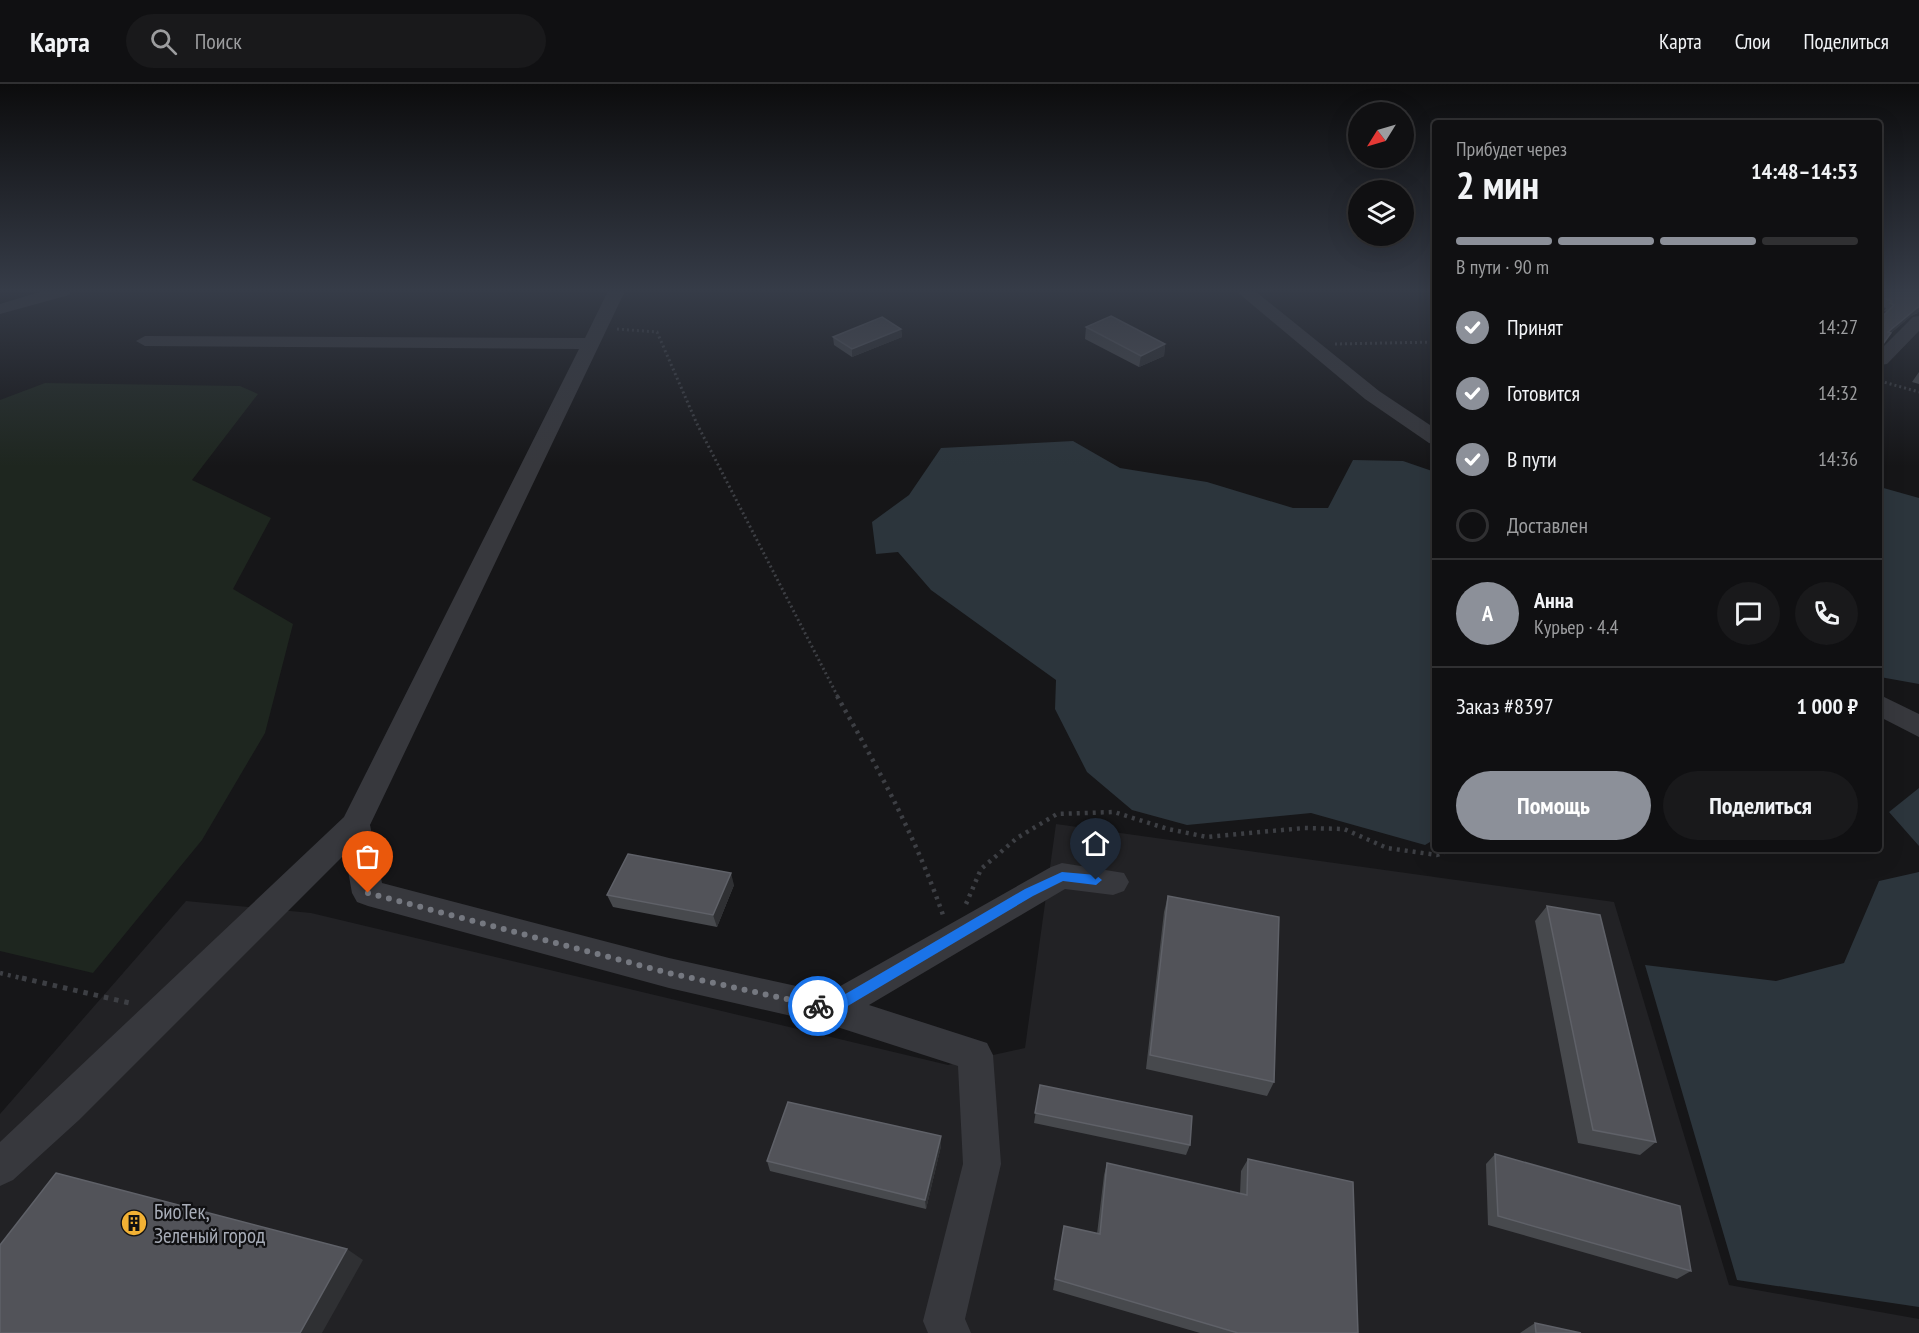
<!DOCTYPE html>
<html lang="ru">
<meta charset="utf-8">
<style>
body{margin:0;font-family:"PT Sans Narrow",sans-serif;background:#19191b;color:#f1f3f6;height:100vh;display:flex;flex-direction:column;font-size:22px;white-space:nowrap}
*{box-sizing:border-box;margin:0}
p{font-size:20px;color:#9c9d9f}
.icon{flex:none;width:33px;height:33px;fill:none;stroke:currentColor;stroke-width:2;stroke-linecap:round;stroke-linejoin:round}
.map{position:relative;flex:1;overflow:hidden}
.sheet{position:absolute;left:1432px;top:36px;width:450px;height:732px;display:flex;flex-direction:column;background:#101012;border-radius:6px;box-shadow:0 6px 24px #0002,0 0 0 2px #303032}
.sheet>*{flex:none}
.needle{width:39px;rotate:233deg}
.controls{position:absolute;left:1348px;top:18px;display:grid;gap:12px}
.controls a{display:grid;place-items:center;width:66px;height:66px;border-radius:50%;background:#101012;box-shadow:0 6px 24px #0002,0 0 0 2px #303032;font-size:30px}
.pin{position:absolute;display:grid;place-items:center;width:51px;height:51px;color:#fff;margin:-62px -26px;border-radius:50% 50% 50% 0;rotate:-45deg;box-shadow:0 0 6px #0007}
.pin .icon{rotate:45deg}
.courier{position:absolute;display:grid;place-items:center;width:60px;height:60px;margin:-30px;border:4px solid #1a73e8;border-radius:50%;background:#fff;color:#222;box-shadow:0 2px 8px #0007}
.summary em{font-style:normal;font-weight:700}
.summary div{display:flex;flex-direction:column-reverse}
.summary{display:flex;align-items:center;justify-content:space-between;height:102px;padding:0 24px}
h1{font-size:39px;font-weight:700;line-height:45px}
.bar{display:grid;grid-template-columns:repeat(4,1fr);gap:9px 6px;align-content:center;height:72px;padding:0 24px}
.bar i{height:8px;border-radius:4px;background:#303032}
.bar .selected{background:#8c9099}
.bar p{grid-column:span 4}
.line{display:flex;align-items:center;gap:15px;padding:0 24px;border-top:2px solid #303032}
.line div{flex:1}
.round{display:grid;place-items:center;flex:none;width:63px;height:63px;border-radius:32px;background:#19191b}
ol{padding:0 24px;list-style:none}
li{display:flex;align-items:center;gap:18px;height:66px}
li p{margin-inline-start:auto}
li .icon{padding:6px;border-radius:50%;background:#8c9099;color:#fff;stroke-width:4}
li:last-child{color:#9c9d9f}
li i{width:33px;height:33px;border:3px solid #303032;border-radius:50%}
.button{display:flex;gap:12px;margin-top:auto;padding:12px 24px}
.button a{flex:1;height:69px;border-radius:36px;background:#8c9099;color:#fff;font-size:24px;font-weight:700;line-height:69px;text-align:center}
.button a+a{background:#19191b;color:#f1f3f6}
header{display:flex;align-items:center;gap:36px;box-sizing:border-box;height:84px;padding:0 30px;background:#101012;border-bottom:2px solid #303032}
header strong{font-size:28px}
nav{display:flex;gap:33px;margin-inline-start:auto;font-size:21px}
.search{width:420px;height:54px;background:#19191b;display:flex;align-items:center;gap:15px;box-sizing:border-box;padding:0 21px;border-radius:33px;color:#9c9d9f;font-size:22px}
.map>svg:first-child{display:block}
</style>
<header>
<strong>Карта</strong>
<div class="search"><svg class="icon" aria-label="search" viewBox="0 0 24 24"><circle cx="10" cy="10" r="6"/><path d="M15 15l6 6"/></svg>Поиск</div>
<nav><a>Карта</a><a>Слои</a><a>Поделиться</a></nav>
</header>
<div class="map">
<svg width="1919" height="1249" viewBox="0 0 1919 1249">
<rect width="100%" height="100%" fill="#161618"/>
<path fill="#222225" d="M1056,740l558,78 115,383 190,34v14h-1919v-219l186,-213 125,12 637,152 77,-17z"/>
<path fill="#1e261f" d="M45,299l195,3 18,8 -66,86 79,38 -38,71 60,35 -28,109 -63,107 -109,133 -93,-22v-551z"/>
<path fill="#2c353c" d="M1073,357l47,27 87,14 86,26h35l25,-48 50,1 32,11v367l-10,6 -114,-32 -124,12 -55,-15 -45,-38 -32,-63 1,-29 -125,-90 -33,-38 -22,2 -4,-32 37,-27 32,-47z
M1880,403l39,11v186l-39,-7z
M1919,704v58l-30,-34z
M1919,788v435l-182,-27 -92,-315 131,16 68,-18 35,-82z"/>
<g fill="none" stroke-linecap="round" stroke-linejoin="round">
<path stroke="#3d3f44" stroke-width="3" stroke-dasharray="2 3" stroke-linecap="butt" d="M617,245l40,3 40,92 141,273
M1335,260l101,-2
M1880,297l39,11"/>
<path stroke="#3d3f44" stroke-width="4.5" stroke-dasharray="3 5" stroke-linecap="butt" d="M837,612c41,72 80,143 107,222
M966,820l15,-35 36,-31 40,-24 57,-2 54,17 39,8 97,-9 40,1 43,19 50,7 15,-6
M0,889l29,7"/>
<path stroke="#3d3f44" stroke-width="5" stroke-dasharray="4.5 6" stroke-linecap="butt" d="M22,894l112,26"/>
<path fill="#37383d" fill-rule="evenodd" d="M43,207h28l-2,4 -69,19v-10z
M608,207h17l-255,534 12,58 287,75 159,35 223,-126 11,-4 62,10 5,9 -5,9 -11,4 -48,-6 -196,116 118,38 6,12 8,109 -36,155 6,14h-43l-5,-12 40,-157 -5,-98 -127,-41 -162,-37 -301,-82 -11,-4 -5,-9 -7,-39 -266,266 -66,60 -13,6v-44l344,-325 235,-468 -434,-3 -9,-5 9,-5 440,2z
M1236,207h19l124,100 57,38v16l-7,-2 -64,-44z
M1919,232v15l-32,33 -7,1v-15l33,-33z
M1880,611l39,19v23l-39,-20z"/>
</g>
<path fill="#47494d" d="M1880,211l38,18 -7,3 -20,17 -4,-21 -3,-1 2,-3 -6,-2z
M1086,243l79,17 -1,12 -25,11 -54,-28z
M901,245l1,8 -50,20 -18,-12 -1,-8z
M1919,288v12l-7,-2z
M734,801l-17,42 -104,-20 -6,-12z
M1168,812l106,186 -7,14 -121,-27 18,-157z
M1547,822l109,236 -16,13 -62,-12 -43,-222z
M1040,1001l150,60 -4,10 -152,-32z
M941,1062l-15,63 -156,-38 -3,-10z
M1495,1070l196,117 -14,8 -189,-54 -2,-61z
M1248,1075l110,174h-158l-147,-43 11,-64 33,8 7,-59 3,-12 133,31 1,-23z
M1535,1239l46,10h-61z"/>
<path fill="#2f3033" d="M1919,223v5l-8,4 -28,24 5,-8 29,-24z
M901,245l1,8 -50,20v-8z
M1165,260l-1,12 -25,11 2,-11z
M731,789l3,12 -17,42 -4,-12z
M941,1052v10l-15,63 -1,-9z
M347,1165l16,11 -41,73h-22z"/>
<path fill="#525359" stroke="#5f6168" stroke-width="1.5" d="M1884,207h35v16l-2,1 -29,24 3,1 -8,11 -3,3v-29l8,-7 6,-6 -4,-2 2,-2 -12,-4v-2z
M1111,232l54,28 -24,12 -55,-29z
M882,233l19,12 -49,20 -19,-12z
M628,770l103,19 -18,42 -106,-20z
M1168,812l111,21 -5,165 -124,-27z
M1547,822l53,9 56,227 -63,-12z
M1040,1001l152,31 -2,29 -155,-32z
M788,1018l153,34 -16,64 -158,-39z
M1495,1070l185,52 11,65 -193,-55z
M1248,1075l105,23 5,151h-120l-183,-54 9,-53 36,8 7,-71 140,32z
M56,1089l291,76 -47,84h-300v-88z
M1535,1239l46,10h-45z"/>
<linearGradient id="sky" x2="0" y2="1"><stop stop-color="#0c0c0d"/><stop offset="0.54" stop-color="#363c48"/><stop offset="1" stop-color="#363c48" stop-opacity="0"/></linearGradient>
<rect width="1919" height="382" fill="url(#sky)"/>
<path fill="#1a73e8" d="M1062,788l34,3 6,5 -6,5 -33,-4 -30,15 -197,117 -5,2 -17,-5v-8l16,1 195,-114z"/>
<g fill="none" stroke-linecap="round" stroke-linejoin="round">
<path stroke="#757880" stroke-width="6" stroke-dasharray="0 10.8" d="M368,809l301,80 149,33"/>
</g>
<defs>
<g id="building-disc" transform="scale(1.35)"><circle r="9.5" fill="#f2b134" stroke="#111113"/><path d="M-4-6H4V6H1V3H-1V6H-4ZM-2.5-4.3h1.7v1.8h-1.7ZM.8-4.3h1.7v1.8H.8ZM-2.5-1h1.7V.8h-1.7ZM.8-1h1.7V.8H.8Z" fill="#111"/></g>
</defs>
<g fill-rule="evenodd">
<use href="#building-disc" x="134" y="1139"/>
</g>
<g text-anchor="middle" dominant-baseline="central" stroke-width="4.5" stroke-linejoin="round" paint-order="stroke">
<g font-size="21" fill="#a8adb8" stroke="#111113" text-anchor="start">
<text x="154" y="1127">БиоТек,<tspan x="154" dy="24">Зеленый город</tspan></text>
</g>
</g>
</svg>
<div class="controls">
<a><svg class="needle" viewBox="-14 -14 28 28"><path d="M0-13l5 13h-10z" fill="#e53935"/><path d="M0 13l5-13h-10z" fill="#9c9d9f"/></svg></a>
<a><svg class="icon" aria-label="layers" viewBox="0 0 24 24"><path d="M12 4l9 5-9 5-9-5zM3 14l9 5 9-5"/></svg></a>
</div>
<div class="pin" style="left:368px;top:809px;background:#ea580c"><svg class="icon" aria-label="bag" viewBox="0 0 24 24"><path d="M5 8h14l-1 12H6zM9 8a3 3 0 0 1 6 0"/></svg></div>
<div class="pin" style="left:1096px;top:796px;background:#1f2937"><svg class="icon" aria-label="home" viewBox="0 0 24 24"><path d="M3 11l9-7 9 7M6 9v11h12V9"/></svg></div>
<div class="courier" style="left:818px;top:922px"><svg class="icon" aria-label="bike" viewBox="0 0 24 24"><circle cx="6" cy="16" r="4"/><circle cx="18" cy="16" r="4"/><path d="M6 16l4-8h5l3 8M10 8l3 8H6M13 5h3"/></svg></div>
<section class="sheet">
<div class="summary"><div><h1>2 мин</h1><p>Прибудет через</p></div><em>14:48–14:53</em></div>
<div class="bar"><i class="selected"></i><i class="selected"></i><i class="selected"></i><i></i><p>В пути · 90 m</p></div>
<ol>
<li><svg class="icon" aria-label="check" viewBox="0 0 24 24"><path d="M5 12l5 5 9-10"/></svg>Принят<p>14:27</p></li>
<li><svg class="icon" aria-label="check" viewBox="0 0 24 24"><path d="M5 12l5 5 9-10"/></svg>Готовится<p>14:32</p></li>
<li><svg class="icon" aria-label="check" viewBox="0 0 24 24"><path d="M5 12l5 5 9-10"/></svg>В пути<p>14:36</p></li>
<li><i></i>Доставлен</li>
</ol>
<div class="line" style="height:108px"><b class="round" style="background:#8c9099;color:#fff">А</b><div><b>Анна</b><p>Курьер · 4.4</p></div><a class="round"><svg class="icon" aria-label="chat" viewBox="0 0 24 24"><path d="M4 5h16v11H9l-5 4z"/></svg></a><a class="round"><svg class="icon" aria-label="phone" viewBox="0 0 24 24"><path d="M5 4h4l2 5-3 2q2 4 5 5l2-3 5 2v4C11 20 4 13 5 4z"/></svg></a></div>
<div class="line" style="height:78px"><div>Заказ #8397</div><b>1 000 ₽</b></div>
<div class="button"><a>Помощь</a><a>Поделиться</a></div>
</section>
</div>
